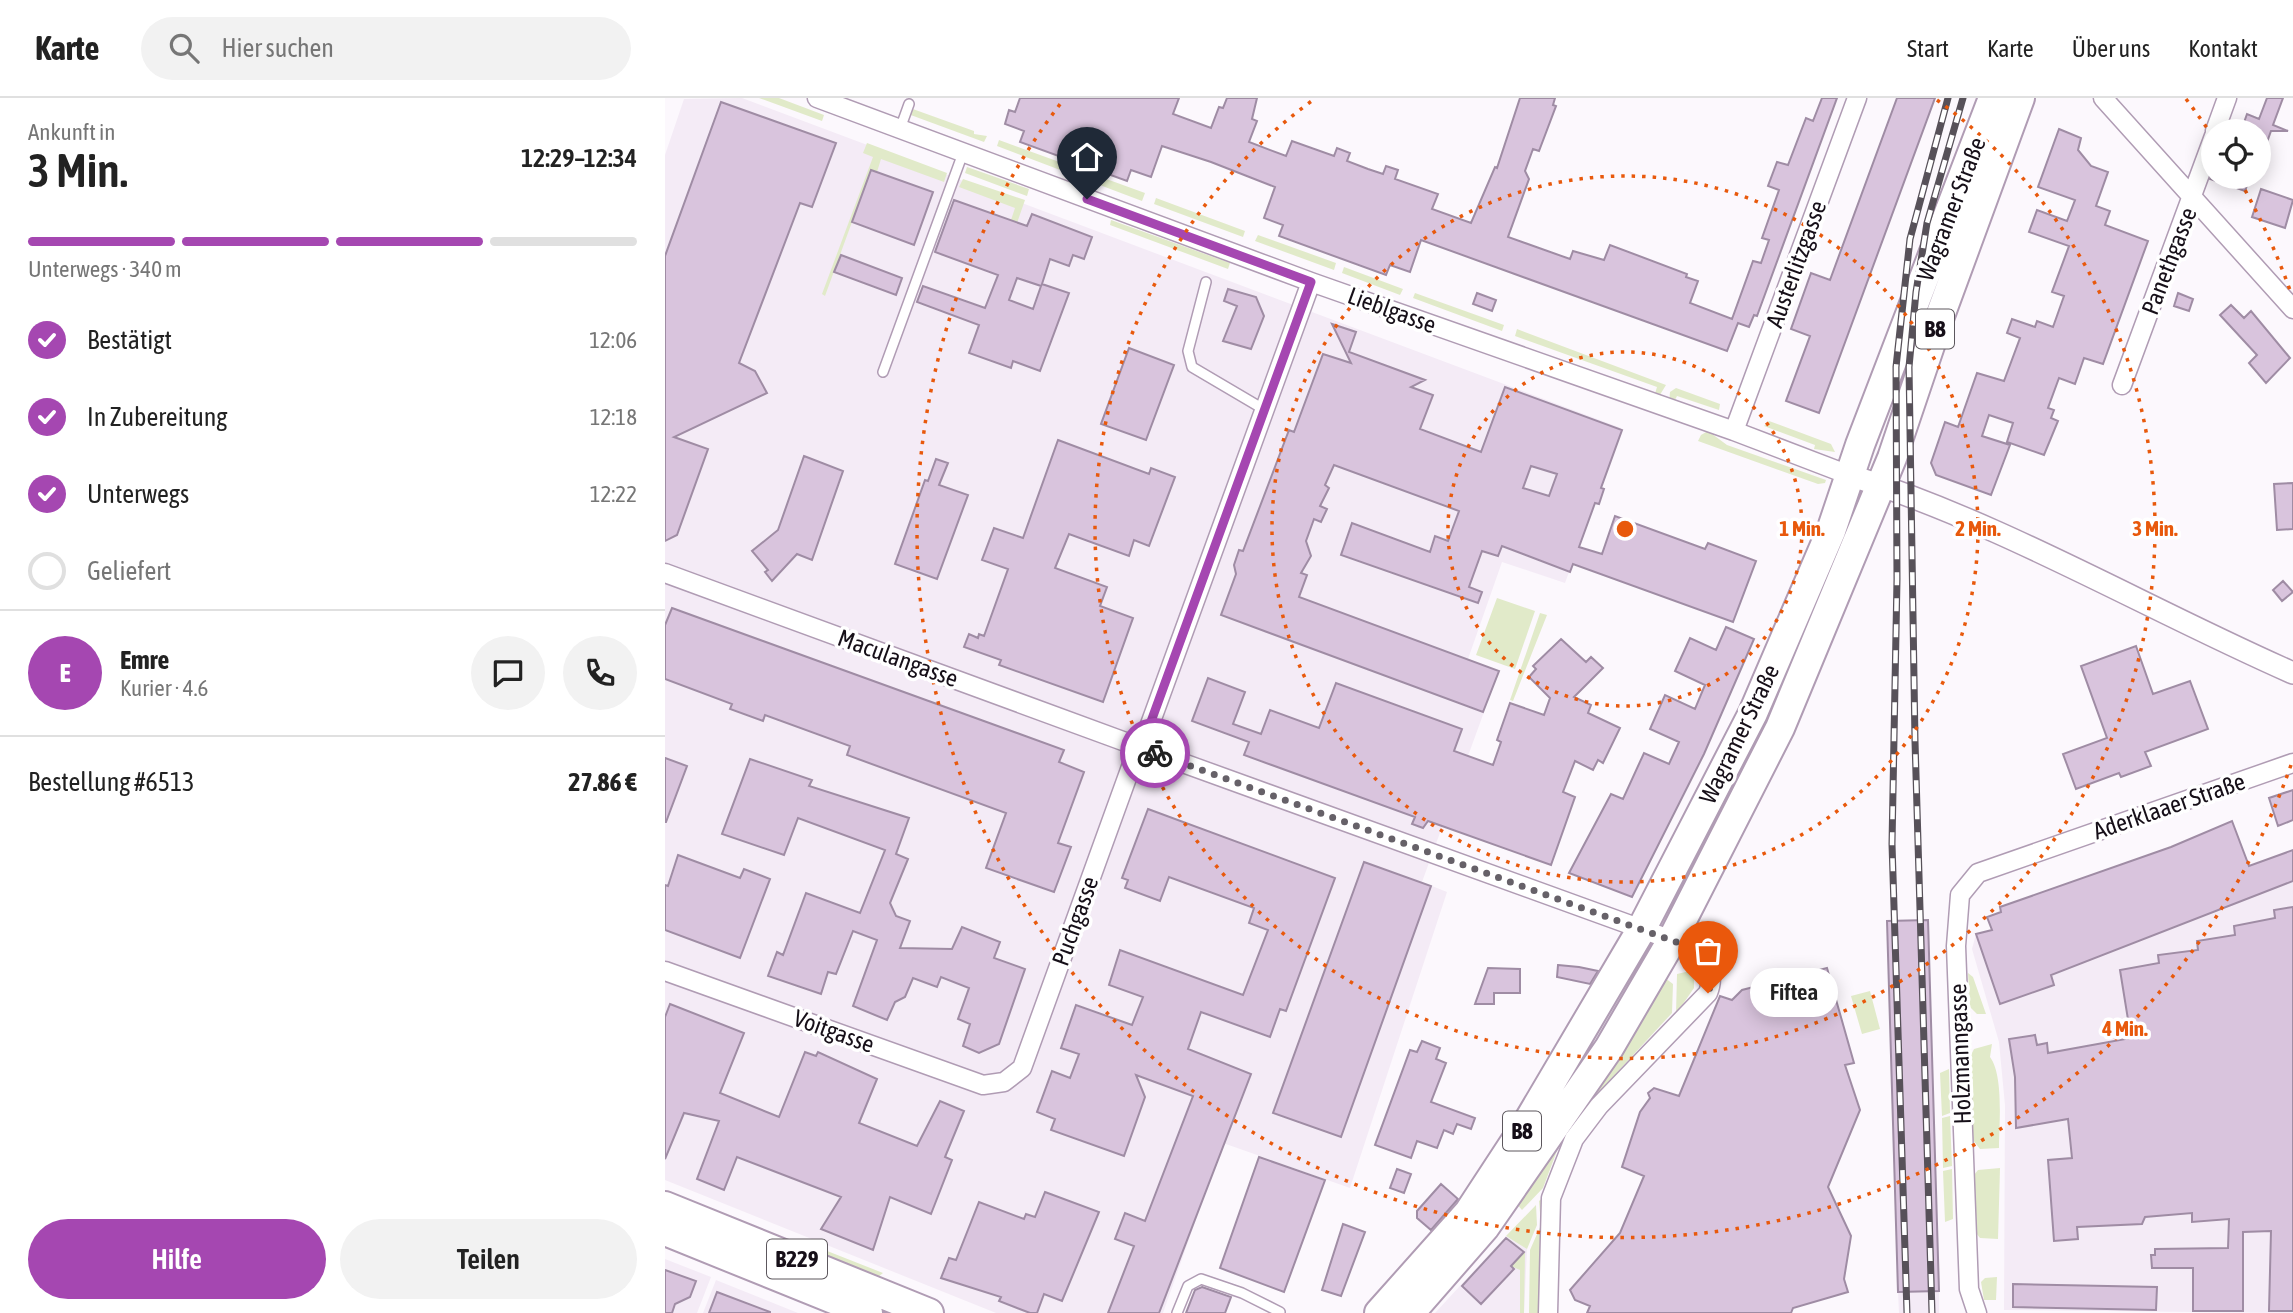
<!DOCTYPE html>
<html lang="de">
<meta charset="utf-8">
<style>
body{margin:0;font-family:"Asap Condensed",sans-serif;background:#f2f2f2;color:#222;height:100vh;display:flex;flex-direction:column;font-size:26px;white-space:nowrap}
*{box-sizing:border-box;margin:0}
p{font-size:23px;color:#767676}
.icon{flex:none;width:38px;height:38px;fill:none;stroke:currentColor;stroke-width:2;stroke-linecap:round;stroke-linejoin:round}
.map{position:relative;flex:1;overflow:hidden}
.drawer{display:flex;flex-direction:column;background:#fff;width:665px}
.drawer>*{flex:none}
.tools{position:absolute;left:1536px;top:21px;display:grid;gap:14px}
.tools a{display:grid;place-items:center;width:70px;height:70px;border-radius:50%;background:#fff;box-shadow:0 4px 18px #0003;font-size:35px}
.pin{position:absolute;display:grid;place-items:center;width:60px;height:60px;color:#fff;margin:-72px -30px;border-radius:50% 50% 50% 0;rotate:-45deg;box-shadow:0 0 7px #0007}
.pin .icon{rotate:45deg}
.courier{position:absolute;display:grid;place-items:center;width:70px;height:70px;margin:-35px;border:5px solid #a547b1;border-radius:50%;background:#fff;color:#222;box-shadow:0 2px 9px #0007}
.bubble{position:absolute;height:49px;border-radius:24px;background:#fff;box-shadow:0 4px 18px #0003;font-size:23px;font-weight:600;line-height:49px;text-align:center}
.summary em{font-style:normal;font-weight:600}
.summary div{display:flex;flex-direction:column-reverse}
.summary{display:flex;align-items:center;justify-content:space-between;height:119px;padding:0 28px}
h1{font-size:46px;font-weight:600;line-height:52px}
.bar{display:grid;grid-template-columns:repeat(4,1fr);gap:10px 7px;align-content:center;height:84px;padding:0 28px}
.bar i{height:9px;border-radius:5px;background:#e0e0e0}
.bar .active{background:#a547b1}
.bar p{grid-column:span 4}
.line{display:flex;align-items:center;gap:18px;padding:0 28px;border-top:2px solid #e0e0e0}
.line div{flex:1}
.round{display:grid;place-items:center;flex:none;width:74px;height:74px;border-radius:37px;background:#f2f2f2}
ol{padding:0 28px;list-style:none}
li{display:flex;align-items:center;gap:21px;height:77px}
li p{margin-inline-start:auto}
li .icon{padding:7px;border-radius:50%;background:#a547b1;color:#fff;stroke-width:4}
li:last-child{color:#767676}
li i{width:38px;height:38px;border:4px solid #e0e0e0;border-radius:50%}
.button{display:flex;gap:14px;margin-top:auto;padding:14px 28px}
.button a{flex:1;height:80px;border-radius:42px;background:#a547b1;color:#fff;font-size:28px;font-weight:600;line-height:80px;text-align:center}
.button a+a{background:#f2f2f2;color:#222}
header{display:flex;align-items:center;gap:42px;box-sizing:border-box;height:98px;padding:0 35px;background:#fff;border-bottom:2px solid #e0e0e0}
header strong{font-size:33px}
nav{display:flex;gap:38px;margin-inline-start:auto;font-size:24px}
.search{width:490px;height:63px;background:#f2f2f2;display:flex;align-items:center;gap:18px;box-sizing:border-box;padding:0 24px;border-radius:38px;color:#767676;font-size:26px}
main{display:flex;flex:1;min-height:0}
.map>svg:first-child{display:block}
</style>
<header>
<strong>Karte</strong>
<div class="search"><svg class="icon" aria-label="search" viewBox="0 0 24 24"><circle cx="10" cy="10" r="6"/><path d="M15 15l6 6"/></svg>Hier suchen</div>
<nav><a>Start</a><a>Karte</a><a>Über uns</a><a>Kontakt</a></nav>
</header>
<main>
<section class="drawer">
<div class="summary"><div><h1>3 Min.</h1><p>Ankunft in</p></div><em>12:29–12:34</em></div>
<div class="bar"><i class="active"></i><i class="active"></i><i class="active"></i><i></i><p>Unterwegs · 340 m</p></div>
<ol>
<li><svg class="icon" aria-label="check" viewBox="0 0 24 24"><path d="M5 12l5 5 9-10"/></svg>Bestätigt<p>12:06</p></li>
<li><svg class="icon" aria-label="check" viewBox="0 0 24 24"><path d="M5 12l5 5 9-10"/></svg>In Zubereitung<p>12:18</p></li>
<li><svg class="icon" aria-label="check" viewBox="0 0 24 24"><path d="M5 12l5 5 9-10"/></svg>Unterwegs<p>12:22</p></li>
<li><i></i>Geliefert</li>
</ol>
<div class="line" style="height:126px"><b class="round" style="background:#a547b1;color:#fff">E</b><div><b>Emre</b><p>Kurier · 4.6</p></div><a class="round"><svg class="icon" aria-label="chat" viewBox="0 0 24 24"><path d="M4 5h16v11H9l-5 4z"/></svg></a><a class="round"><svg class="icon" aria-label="phone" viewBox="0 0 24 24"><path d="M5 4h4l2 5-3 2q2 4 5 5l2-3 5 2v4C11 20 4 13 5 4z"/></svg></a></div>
<div class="line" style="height:91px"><div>Bestellung #6513</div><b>27.86 €</b></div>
<div class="button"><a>Hilfe</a><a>Teilen</a></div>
</section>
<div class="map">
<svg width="1628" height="1215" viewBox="0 0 1628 1215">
<rect width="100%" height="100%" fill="#fcf8fd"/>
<path fill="#f4ebf6" d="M77,0l879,330 -56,155 -63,-21 -34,97 31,12 -77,211 25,10 -97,296 -127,-45 -60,170h-167l-331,-133v-1025l19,-56z
M1628,752v463l-289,-3 1,-205 -6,-63 -27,-93 4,-15 268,-80 6,12z
M841,1138l21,13 -3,64h-89z
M0,1161l46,18 -14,36h-32z
M51,1182l82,33h-95z
M1274,1193v22h-40l-1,-21z"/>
<path fill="#e1eac9" d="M94,0h20l45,17 -2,6z
M245,10l64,23v3l13,2 -3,6 -76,-28z
M334,42l146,53 -3,8 -145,-55z
M202,45l80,30 -3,9 -63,-23 -4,13 -6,-2 -46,126 -3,-2 51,-137 -10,-4z
M302,69l62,22 -2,7 -62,-23z
M298,81l62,21 -8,23 -6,-3 4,-12 -56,-21z
M491,100l89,33 -2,6 -89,-33z
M446,122l119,43 -2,6 -118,-44z
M593,137l78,28 -2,7 -79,-29z
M679,169l59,22 -3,6 -58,-22z
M750,195l89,32 -2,6 -89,-33z
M852,231l149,56 -8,13 -4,-1 3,-10 -142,-51z
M1011,290l44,16 -1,6 -42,-14 -4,8 -4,-1 1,-11z
M1104,323l62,23 4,8 -21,-3 1,-4 -51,-19z
M1043,333l19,14 99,35 -1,3 -7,1 -120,-43 3,-6z
M832,500l38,13 -20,58 -39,-14z
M875,515l7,2 -34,86 -3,-1z
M1025,873l4,4v13l-18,26 1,-40z
M1303,875l5,4 13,37h-9l-7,-7z
M1000,880l8,6 -1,29 -86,93z
M1205,893l10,38 -18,5 -11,-38z
M1327,946l-2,13c14,19 9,68 9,91l-19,1 -7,-9 -3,-83 4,-8z
M1284,971l1,44 -8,3 -2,-43z
M1285,1018l2,50 -9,2 -1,-50z
M889,1048l4,2 -15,40 -21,22 -6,-7z
M1335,1070l-2,71 -18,-1 -4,-5 -2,-58 4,-5z
M1287,1071l1,50 -8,3 -2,-51z
M880,1098l-5,117h-11l1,-63 11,-25 -2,-24z
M871,1107l1,20 -10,24 -21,-13z
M147,1147l71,28 -5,4 -67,-27z
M860,1154l-1,61h-4v-43l-9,-4z
M1332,1179l-1,23h-12l-3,-18 4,-4z"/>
<path fill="#d9c4dd" stroke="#9f8ca4" stroke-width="2" fill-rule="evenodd" d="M355,0h159l-6,16 38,14 8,-21 4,1 4,-10h30l-5,21 5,2 -8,21 37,14 6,-15 42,15 3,-8 13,5 -3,8 21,8 15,5 3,-8 12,4 -3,9 43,15 -6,15 39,14 24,-56 2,1 23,-70h35l-2,7 3,1 -17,45 -6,-2 -8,22 4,8 -21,58 62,22 3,-8 31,9 6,-15 77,29 -1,3 12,4 -8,22 42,16 21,-58 8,2 8,-23 -7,-2 17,-48 -11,-4 9,-24 11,3 18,-47 7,3 9,-23h15l-80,218 -3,-1 -5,12 -11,-4 -11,28 -306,-111 -11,32 -20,-7 -4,10 -107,-39 4,-11 -19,-7 11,-31 -64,-25 -49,-16 -11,31 -20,-7 -4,11 -107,-39 4,-11 -19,-7 4,-14 6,2z
M1232,0h38l-116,315 -33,-12 24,-65 -19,-7 20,-56 19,7z
M1602,0h16l-10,27 15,6h-17l-10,28 -2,-28h-18l6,-17 12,5z
M56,4l115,41 -24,64 -12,-4 -61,160 16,8 12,22 -93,44 34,12 -31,86 -12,6v-285z
M1394,31l22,9 -3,12 13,16 17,6 -12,34 14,5 -5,14 43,16 -45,123 -19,-6 -9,26 -16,-6 -11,30 6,2 -3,8 7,3 -14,34 -37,-13 6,-19 -24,-8 -7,21 28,9 -19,50 -55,-20 -5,-12 14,-41 13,5 19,-54 27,8 16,-43 -13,-5 5,-14 23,8 2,-6 16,6 11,-31 -12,-4 17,-46 -40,-14 8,-22 30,11 8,-21 -37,-13z
M206,72l62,22 -19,53 -62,-23z
M1546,79h39l-5,14 -35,-12z
M1596,91l32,11 -8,28 -33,-11z
M289,102l73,26 5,-12 60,23 -8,22 -11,-4 -4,11 -19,-7 -8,25 27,9 -29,78 -27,-10 -2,7 -42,-15 10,-28 -62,-23 6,-16 62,22 13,-33 -63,-23zM352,180l24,8 -8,23 -24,-9z
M176,157l61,23 -6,17 -62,-23z
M563,191l28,8 8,19 -13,33 -28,-8 14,-35 -13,-5z
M812,195l19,7 -4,11 -19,-7z
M1513,195l15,6 -4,12 -15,-5z
M1566,207l13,13 7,-7 39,47 -24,25 -17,-20 8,-8 -37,-40z
M667,226l24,8 -7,20 76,28 -14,7 22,8 -13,34 61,23 24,-65 117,43 -21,58 3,1 -5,15 -4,-1 -16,44 23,7 13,-38 90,33 3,-6 48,18 -23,61 -160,-58 -3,8 -68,-26 -4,10 -16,-5 -13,36 13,5 -4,11 -137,-48 11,-32 78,29 5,-16 13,5 11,-30 -125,-46 -9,20 4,3 -9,18 7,3 -6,13 -7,-3 -8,22 5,15 -10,17 6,2 -8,22 200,74 -16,41 -262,-97 15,-41 -2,-9 5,-15 4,1 46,-121 5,2 29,-78 28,9zM866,368l26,8 -8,22 -26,-8z
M464,250l45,17 -28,75 -45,-16z
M393,342l91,34 2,-6 24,9 -26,69 -15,-6 -5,16 -60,-22 -14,34 52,19 -7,19 33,12 -30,84 -104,-37 2,-5 -37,-13 5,-13 9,4 1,-4 5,2 24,-67 -26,-9 12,-32 29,10z
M139,358l39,15 -31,89 -15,-6 -25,27 -7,-9 3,-2 -16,-19 26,-21z
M271,361l12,4 -9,22 29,10 -31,84 -42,-15 30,-84 3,1z
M1628,385v46l-16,1 -3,-46z
M1618,483l10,11 -11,9 -9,-11z
M7,510l392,142 -5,12 25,10 -26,71 13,4 -17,45 -68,-24 20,-55 -159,-58 3,-9 -85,-31 -2,6 -33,-12 2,-5 -67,-25v-54z
M1061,529l28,12 -50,115 -72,143 -63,-24 42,-79 12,5 21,-46 25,11 10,-22 -29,-13 15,-34 30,14 10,-24 -30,-14 15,-33 26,12z
M896,541l25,23 5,-5 12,11 -29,29 17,8 -3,8 32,15 -17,35 -5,-3 -5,10 -18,-9 -12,31 12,5 -24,68 -123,-44 -5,7 -11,-4 3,-7 -171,-62 5,-13 -57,-21 16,-43 37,14 -12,32 28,10 9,-24 49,18 17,-45 126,46 -8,22 39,14 8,-23 -4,-2 13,-37 34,12 6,-17 -21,-21 7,-8 -3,-3z
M1471,548l17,48 37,-13 18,48 -63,23 6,14 -30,11 -2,-4 -43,16 -13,-35 44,-16 -26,-72z
M0,660l22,8 -21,56h-1z
M85,661l62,21 -3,6 100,32 -13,36 12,5 -18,44 6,13 14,5 -10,27 52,1 10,-22 38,15 -6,16 31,11 -26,75 -20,9 -16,-7 7,-22 -12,-5 11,-31 -28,-11 -4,10 -24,-9 -8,19 -10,5 -8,18 -34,-14 24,-66 -24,-9 -17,43 -8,-2 -7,22 -53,-18 9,-24 6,3 23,-62 54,20 25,-63 -87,-32 -14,37 -62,-21z
M1628,692v30l-15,6 -9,-28z
M483,711l187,69 -49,133 -6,-2 -10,28 -69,-25 -13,37 63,25 -92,239h-51l26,-67 -19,-7 10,-26 20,8 48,-125 -57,-21 9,22 -21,59 -73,-26 4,-11 -18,-7 15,-41 18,7 9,-24 -18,-6 15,-43 56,20 11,-28 -34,-12 11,-35 123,45 25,-65 -19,-7 5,-15 -85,-31 -9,24 -35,-13 3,-8 -6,-2z
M1567,723l17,45 44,-16v31l-242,94 3,10 -54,19 -24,-70 16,-4 -5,-13 14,-5 -1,-5 171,-60z
M13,757l62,23 4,-9 26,10 -30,79 -75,-28v-45l3,1z
M699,764l67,24 -90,251 -68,-24z
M1628,809v404h-24l2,-80 -28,1v79h-50v-43h-41l-1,-13h4v-6l73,-1 1,-29 -37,3v-9l-47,4 -3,7 -65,3 1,12 -24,2 -6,-81 24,-2 -4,-39 -52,9 -1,-51 -6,-38 26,-4 2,10 10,-2 1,10 83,-15 -11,-68 39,-7 -1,-8 40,-5 -1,-9 38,-6 -1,-9 41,-8 -1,-8z
M1263,822l11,371 -41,1 -11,-371z
M893,867l21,2 19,4 -8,13 -33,-7z
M823,870l32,1v24h-26v11h-19z
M1162,870l27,95 -9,2 15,45 -32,77 23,49 -7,43 4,13 -55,16 -2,5h-204l3,-7 -15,-6 -5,-10 50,-57 24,-57 -22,-9 18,-55 10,-14 -2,-5 6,-5 25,8 41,-100 12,4 10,-10z
M5,906l74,29 -24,60 59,24 26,-65 11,4 2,-4 59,27 -18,44 58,23 23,-45 24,10 -19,46 7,3 -21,54 -41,-17 -17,53 -52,-21 20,-32 -104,-40 -13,33 -27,-11 22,-58 -35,-8 -19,46v-142z
M757,943l18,7 -4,11 10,4 -15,39 44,16 -4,11 -14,-5 -4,10 -9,-4 -7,18 -20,-7 -6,17 -36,-13 35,-95 7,2z
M594,1059l66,23 -41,112 -64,-24z
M732,1071l14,5 -7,19 -14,-5z
M776,1086l17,15 -27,31 -14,-12v-7z
M380,1094l54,20 -37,89 -18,-7 -7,19h-7l-31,-12 2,-4 -60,-19 8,-20 7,2 23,-58 45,17 2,-5 9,3z
M678,1126l22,8 -24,64 -19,-6z
M841,1140l18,14 -13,14 3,3 -33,35 -19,-18z
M0,1172l31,11 -6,16 -15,7 -3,9h-7z
M1348,1186l144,3 -1,23 -143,-3z
M537,1189l29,10 -6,16h-39l9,-23z
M52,1194l53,20v1h-61z"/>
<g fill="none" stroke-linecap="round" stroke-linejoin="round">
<g stroke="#b09cb4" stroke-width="12">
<path id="service" d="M235,31l9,-25
M541,184l-18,69 4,16 73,43
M218,274l80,-219
M512,1215l11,-27 13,-7 41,14 38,19"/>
</g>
<g stroke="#b09cb4" stroke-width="21">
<path id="minor" d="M152,0l494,184 423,149 115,44
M1438,0l190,211
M1550,33l12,-33
M1457,287l92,-249
M1069,333l123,-333
M0,475l466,171
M480,640l166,-456
M482,652l525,190c23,10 47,25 36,53l-109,113 -25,33 -23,59 -3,115
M0,873l318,114 21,-3 18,-14 114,-315
M1312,1215l-8,-24 -13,-343 4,-51 18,-22 315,-110"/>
</g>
<g stroke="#b09cb4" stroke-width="24">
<path id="tertiary" d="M1184,377c155,49 296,133 444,198"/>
</g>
<g stroke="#b09cb4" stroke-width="32">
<path id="primary" d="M0,1108l264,107
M0,1133l203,82
M714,1215l90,-101 57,-87 115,-195 112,-217 78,-182 29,-86 133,-347
M745,1215l75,-86 124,-179 63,-108 108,-212 112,-270 48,-142 80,-218"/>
</g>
<use href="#service" stroke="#fff" stroke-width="9"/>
<use href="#minor" stroke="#fff" stroke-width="18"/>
<use href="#tertiary" stroke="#fff" stroke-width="21"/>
<use href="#primary" stroke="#fff" stroke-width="28"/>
<g stroke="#575159" stroke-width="7">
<path id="rail" d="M1242,1215l-15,-469 5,-265 -1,-212 14,-128 38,-141
M1267,1215l-17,-572 -6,-374 7,-75 11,-69 36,-125"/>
</g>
<use href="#rail" stroke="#fff" stroke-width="4.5" stroke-dasharray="13" stroke-linecap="butt"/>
</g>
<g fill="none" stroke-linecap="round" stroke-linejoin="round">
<path stroke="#666168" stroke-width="7" stroke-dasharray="0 12.6" d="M490,655l532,193c17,12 29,25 21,47"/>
<path stroke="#a547b1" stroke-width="9" d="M422,101l224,83 -166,456 3,6 -1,6 8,3"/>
</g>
<g fill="none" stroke="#e8590c" stroke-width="3.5" stroke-dasharray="3.5 7">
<circle cx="960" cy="431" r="177"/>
<circle cx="960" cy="431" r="353"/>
<path d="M1272 2A530 530 0 1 1 648 2"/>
<path d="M1626 667A707 707 0 1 1 399 1M1521 1A707 707 0 0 1 1546 36M1575 83A707 707 0 0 1 1626 195"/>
</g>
<g text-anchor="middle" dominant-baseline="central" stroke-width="7" stroke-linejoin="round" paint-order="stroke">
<g fill="#fff" stroke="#5c575d" stroke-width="2">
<rect x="1251" y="211.5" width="38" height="39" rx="5"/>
<rect x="838" y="1013.5" width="38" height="39" rx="5"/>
<rect x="102" y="1141.5" width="60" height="39" rx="5"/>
</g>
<g font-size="23" font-weight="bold" fill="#160f18">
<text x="1270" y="231">B8</text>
<text x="857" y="1033">B8</text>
<text x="132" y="1161">B229</text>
</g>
<g font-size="24" fill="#160f18" stroke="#fff">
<text transform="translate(1286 111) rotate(-69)">Wagramer Straße</text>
<text transform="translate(1504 163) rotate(-69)">Panethgasse</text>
<text transform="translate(1131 166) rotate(-70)">Austerlitzgasse</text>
<text transform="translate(727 212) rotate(20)">Lieblgasse</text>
<text transform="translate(233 560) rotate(20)">Maculangasse</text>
<text transform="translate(1074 636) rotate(-64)">Wagramer Straße</text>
<text transform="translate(1504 708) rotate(-19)">Aderklaaer Straße</text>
<text transform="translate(410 823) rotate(-70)">Puchgasse</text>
<text transform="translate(169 933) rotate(20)">Voitgasse</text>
<text transform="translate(1295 956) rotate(-92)">Holzmanngasse</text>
</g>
</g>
<circle cx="960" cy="431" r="10" fill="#e8590c" stroke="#fff" stroke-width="3.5"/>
<g font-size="21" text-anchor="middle" font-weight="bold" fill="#e8590c" stroke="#fff" stroke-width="7" stroke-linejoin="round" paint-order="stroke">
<text x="1137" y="438">1 Min.</text>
<text x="1313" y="438">2 Min.</text>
<text x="1490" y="438">3 Min.</text>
<text x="1460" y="938">4 Min.</text>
</g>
</svg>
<div class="tools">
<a><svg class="icon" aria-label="locate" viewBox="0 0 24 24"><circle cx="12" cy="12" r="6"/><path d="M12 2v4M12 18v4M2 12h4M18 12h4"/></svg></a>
</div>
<div class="pin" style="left:1043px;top:895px;background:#ea580c"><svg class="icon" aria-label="bag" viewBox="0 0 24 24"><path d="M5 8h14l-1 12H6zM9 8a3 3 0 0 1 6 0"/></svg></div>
<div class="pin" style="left:422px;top:101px;background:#1f2937"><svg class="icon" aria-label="home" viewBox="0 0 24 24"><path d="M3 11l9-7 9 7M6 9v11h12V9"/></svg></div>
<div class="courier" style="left:490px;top:655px"><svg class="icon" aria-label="bike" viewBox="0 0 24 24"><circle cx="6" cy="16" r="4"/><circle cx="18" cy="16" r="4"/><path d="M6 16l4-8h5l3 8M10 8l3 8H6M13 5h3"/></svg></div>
<div class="bubble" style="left:1085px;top:870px;width:88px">Fiftea</div>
</div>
</main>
